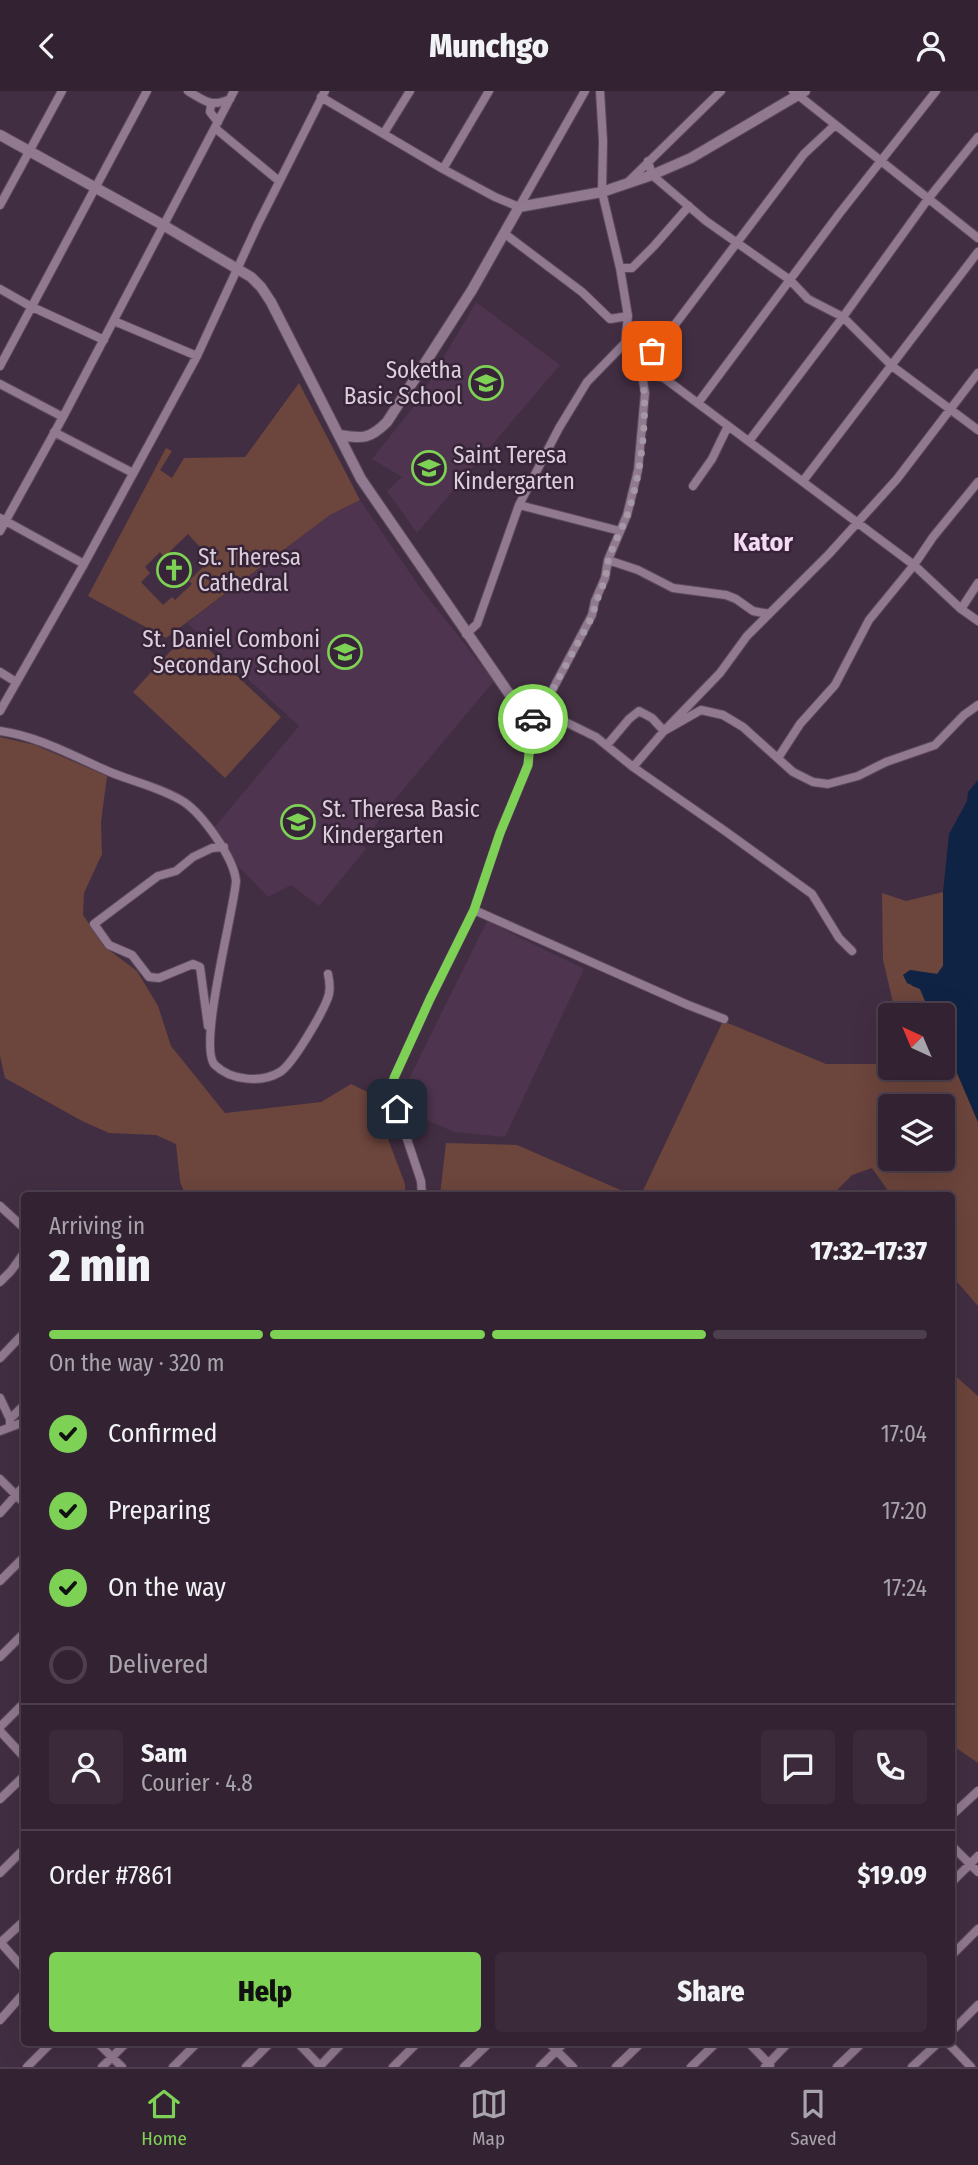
<!DOCTYPE html>
<meta charset="utf-8">
<style>
body{margin:0;font-family:"Fira Sans Condensed",sans-serif;background:#3a2a3a;color:#f1f3f6;height:100vh;display:flex;flex-direction:column;font-size:26px;white-space:nowrap}
*{box-sizing:border-box;margin:0}
p{font-size:23px;color:#a8a4ac}
.icon{flex:none;width:38px;height:38px;fill:none;stroke:currentColor;stroke-width:2;stroke-linecap:round;stroke-linejoin:round}
.map{position:relative;flex:1;overflow:hidden}
.details{position:absolute;left:21px;top:1101px;width:934px;height:854px;display:flex;flex-direction:column;background:#322232;border-radius:7px;box-shadow:0 7px 28px #0002,0 0 0 2px #4d3f4d}
.details>*{flex:none}
.needle{width:46px;rotate:316deg}
.fabs{position:absolute;left:878px;top:912px;display:grid;gap:14px}
.fabs a{display:grid;place-items:center;width:77px;height:77px;border-radius:7px;background:#322232;box-shadow:0 7px 28px #0002,0 0 0 2px #4d3f4d;font-size:35px}
.pin{position:absolute;display:grid;place-items:center;width:60px;height:60px;color:#fff;margin:-30px;border-radius:14px;box-shadow:0 4px 10px #0006}
.courier{position:absolute;display:grid;place-items:center;width:70px;height:70px;margin:-35px;border:5px solid #7dd154;border-radius:50%;background:#fff;color:#222;box-shadow:0 2px 9px #0007}
.headline em{font-style:normal;font-weight:800}
.headline div{display:flex;flex-direction:column-reverse}
.headline{display:flex;align-items:center;justify-content:space-between;height:119px;padding:0 28px}
h1{font-size:46px;font-weight:800;line-height:52px}
.bar{display:grid;grid-template-columns:repeat(4,1fr);gap:10px 7px;align-content:center;height:84px;padding:0 28px}
.bar i{height:9px;border-radius:5px;background:#4d3f4d}
.bar .current{background:#7dd154}
.bar p{grid-column:span 4}
.line{display:flex;align-items:center;gap:18px;padding:0 28px;border-top:2px solid #4d3f4d}
.line div{flex:1}
.round{display:grid;place-items:center;flex:none;width:74px;height:74px;border-radius:7px;background:#3a2a3a}
ol{padding:0 28px;list-style:none}
li{display:flex;align-items:center;gap:21px;height:77px}
li p{margin-inline-start:auto}
li .icon{padding:7px;border-radius:50%;background:#7dd154;color:#111;stroke-width:4}
li:last-child{color:#a8a4ac}
li i{width:38px;height:38px;border:4px solid #4d3f4d;border-radius:50%}
.primary-button{display:flex;gap:14px;margin-top:auto;padding:14px 28px}
.primary-button a{flex:1;height:80px;border-radius:7px;background:#7dd154;color:#111;font-size:28px;font-weight:800;line-height:80px;text-align:center}
.primary-button a+a{background:#3a2a3a;color:#f1f3f6}
header{display:flex;justify-content:space-between;align-items:center;height:91px;padding:0 28px;background:#322232;font-size:32px;font-weight:800}
.dock{display:flex;justify-content:space-around;align-items:center;height:98px;border-top:2px solid #4d3f4d;background:#322232;font-size:19px;color:#a8a4ac}
.dock a{display:grid;justify-items:center;gap:4px}
.dock .current{color:#7dd154}
.map>svg:first-child{display:block}
</style>
<header><svg class="icon" aria-label="back" viewBox="0 0 24 24"><path d="M15 5l-7 7 7 7"/></svg>Munchgo<svg class="icon" aria-label="person" viewBox="0 0 24 24"><circle cx="12" cy="8" r="4"/><path d="M4 21q1-7 8-7t8 7"/></svg></header>
<div class="map">
<svg width="978" height="1976" viewBox="0 0 978 1976">
<rect width="100%" height="100%" fill="#422e42"/>
<path fill="#4e344e" d="M476,211l84,63 -143,168 -30,-42 15,-14 -30,-18 46,-58z
M360,409l61,89 73,92 -107,128 -25,35 4,5 -47,57 -28,-21 -23,12 -60,-62 91,-109 -112,-103 143,-108z
M487,830l97,48 -79,168 -51,-5 -40,-18 -12,-21z"/>
<path fill="#6c453c" fill-rule="evenodd" d="M299,292l61,117 -30,15 -164,123 -78,-42 78,-148 6,3 -12,19 12,8 12,-20 61,-1zM188,443l23,25 -22,22 3,3 -17,16 -3,-3 -9,8 -22,-23 9,-9 -5,-6 15,-15 4,5z
M189,540l92,86 -56,61 -92,-86z
M0,646l35,8 72,31 -6,46 1,32 -18,39 -1,22 22,32 32,24 21,35 13,40 54,67 96,-11 30,-18 27,13 10,42 17,45v11h-220l-5,-14 -4,-37 -20,-9 -47,-2 -27,-12 -77,-43 -5,-22z
M943,801v74l-6,8 -27,-4 2,16 8,3 11,26h-35l-13,-55 -1,-67 24,8z
M723,930l103,43h65v3h52v-27l35,82v184l-26,-30v-81h-61l-19,-27 -20,7 -15,15 1,5h-197zM891,1015h52v53h-52z
M446,1052l71,2 115,50h-192z
M952,1282l26,23v367l-26,-18z"/>
<path fill="#0f2445" d="M978,689v342l-35,-82v-25h-12l-11,-26 -13,-6 -4,-8 7,-5 27,4 6,-8v-74l6,-58 18,-33 1,-9z"/>
<g fill="none" stroke-linecap="round" stroke-linejoin="round">
<g stroke="#5b4a5b" stroke-width="10">
<path id="minor" d="M188,0c17,10 23,17 42,8
M793,0l185,147
M321,6l122,72 52,28 24,10 66,-116
M211,13l-1,8 8,10
M215,37l64,53
M384,42l26,-42
M648,70l4,14 54,46 84,59 18,19 35,18 49,49 86,64
M443,78l46,-78
M628,91l93,-91
M0,114l62,-114
M505,143l77,58 28,27 18,-3
M620,177h12l22,-22 35,-40
M0,198l30,17 74,34
M114,230l83,35
M640,272l24,-24 140,-185 31,-29
M0,275l147,-275
M642,281l22,6 250,187 47,44 17,12
M0,293l63,33
M698,312l141,-189 97,-123
M54,341l79,41
M749,350l94,-124 85,-118 50,-62
M803,390l175,-229
M693,395l19,-27 16,-33
M519,414l101,26
M0,427l84,46
M0,440l63,-114 171,-326
M608,469l30,10 35,18 53,7 10,4 17,12 16,3
M961,518l17,-26
M466,543l11,-10 42,-119 40,-77 28,-46 38,-39
M0,581l16,10
M512,607l29,12 55,27 37,30 92,64 87,63 27,44 13,13
M0,620l84,-147 113,-208 61,-132 67,-133
M0,640c38,5 75,26 110,41 24,10 52,16 74,30 19,13 50,56 52,79 -2,30 -39,167 -21,184 16,16 47,18 65,7 13,-8 41,-57 47,-72 4,-8 3,-17 1,-26
M607,654l22,-26 10,-8 13,7 12,13 37,-21 22,5 20,12 50,45 20,10 15,2 30,-8 28,-14 49,-17 29,-30 14,-10
M778,667l22,-34 35,-39 34,-65 45,-55 19,-28 45,-55
M633,676l31,-36 56,-58 27,-37 82,-82 68,-75 81,-106
M474,819l214,95 36,14
M208,935l-8,-59 -7,-3 -34,14 -10,-1 -17,-22 -23,-10 -15,-21 64,-48 18,-5 17,-14 19,-9 12,-1
M422,1104l-1,-14 -24,-72 -3,-13v-18l36,-79 44,-89 26,-77 28,-68 2,-22 -3,-17 19,-24 46,-87 3,-14 10,-23 3,-18 19,-45 11,-45 7,-77 -5,-30 -15,-20 3,-27 -8,-48 -18,-76 1,-51 -3,-50
M0,1115l24,22
M0,1191l11,-11 13,-18
M0,1267l24,-25
M0,1307l10,21v8
M10,1328l14,-14
M0,1340l24,-9
M0,1388l24,24
M0,1422l24,-27
M0,1490l24,-24
M0,1566l24,-24
M0,1636l24,-24
M0,1640l24,26
M0,1708l24,-23
M952,1724l26,-24
M952,1755l26,26
M0,1782l24,-24
M952,1791l26,-26
M0,1851l24,27
M0,1852l24,-22
M952,1864l26,-26
M0,1929l24,-27
M952,1940l26,-26
M97,1951l25,25
M297,1951l24,25
M548,1951l25,25
M748,1951l22,23
M947,1951l24,25
M27,1976l25,-25
M102,1976l25,-25
M173,1976l25,-25
M246,1976l25,-25
M319,1976l24,-25
M393,1976l25,-25
M464,1976l26,-25
M540,1976l25,-25
M616,1976l26,-25
M691,1976l26,-25
M765,1976l24,-25
M837,1976l26,-25
M912,1976l27,-25"/>
</g>
<g stroke="#5b4a5b" stroke-width="12">
<path id="tertiary" d="M0,44l163,90 88,52 10,10 10,15 90,177 151,219 12,20 3,8
M339,344c24,4 31,4 48,-13l85,-132 47,-83 83,-15 50,-17 39,-17 114,-67"/>
</g>
<use href="#minor" stroke="#917990" stroke-width="8"/>
<use href="#tertiary" stroke="#917990" stroke-width="10"/>
</g>
<g fill="none" stroke-linecap="round" stroke-linejoin="round">
<path stroke="#a697a6" stroke-width="7" stroke-dasharray="0 12.6" d="M533,628l13,-17 47,-87c2,-13 8,-24 12,-36 2,-7 2,-14 4,-21 5,-16 14,-30 19,-45 14,-42 22,-107 12,-150l12,-12"/>
<path stroke="#7dd154" stroke-width="9" d="M397,1018l-3,-13v-18l36,-79 44,-89 26,-77 28,-68 2,-22 -3,-17 6,-7"/>
</g>
<defs>
<g id="school-ring" transform="scale(1.75)"><circle r="9.5" fill="#382438" stroke="#7dd154" stroke-width="1.5"/><path d="M0-5L7-2L0 1L-7-2ZM-4 1L0 2.5L4 1V4Q0 6-4 4Z" fill="#7dd154"/></g>
<g id="church-ring" transform="scale(1.75)"><circle r="9.5" fill="#382438" stroke="#7dd154" stroke-width="1.5"/><path d="M-1.2-6h2.4v3.5h3.3v2.4h-3.3V6h-2.4V-.1h-3.3v-2.4h3.3Z" fill="#7dd154"/></g>
</defs>
<g fill-rule="evenodd">
<use href="#school-ring" x="486" y="292"/>
<use href="#school-ring" x="429" y="377"/>
<use href="#church-ring" x="174" y="479"/>
<use href="#school-ring" x="345" y="561"/>
<use href="#school-ring" x="298" y="731"/>
</g>
<g text-anchor="middle" dominant-baseline="central" stroke-width="5" stroke-linejoin="round" paint-order="stroke">
<g font-size="23" fill="#dccfdc" stroke="#382438" text-anchor="start">
<text x="462" y="279" text-anchor="end">Soketha<tspan x="462" dy="26">Basic School</tspan></text>
<text x="453" y="364">Saint Teresa<tspan x="453" dy="26">Kindergarten</tspan></text>
<text x="198" y="466">St. Theresa<tspan x="198" dy="26">Cathedral</tspan></text>
<text x="320" y="548" text-anchor="end">St. Daniel Comboni<tspan x="320" dy="26">Secondary School</tspan></text>
<text x="322" y="718">St. Theresa Basic<tspan x="322" dy="26">Kindergarten</tspan></text>
</g>
<g font-size="26" font-weight="bold" fill="#f4daf4" stroke="#382438">
<text x="763" y="451">Kator</text>
</g>
</g>
</svg>
<div class="fabs">
<a><svg class="needle" viewBox="-14 -14 28 28"><path d="M0-13l5 13h-10z" fill="#e53935"/><path d="M0 13l5-13h-10z" fill="#a8a4ac"/></svg></a>
<a><svg class="icon" aria-label="layers" viewBox="0 0 24 24"><path d="M12 4l9 5-9 5-9-5zM3 14l9 5 9-5"/></svg></a>
</div>
<div class="pin" style="left:652px;top:260px;background:#ea580c"><svg class="icon" aria-label="bag" viewBox="0 0 24 24"><path d="M5 8h14l-1 12H6zM9 8a3 3 0 0 1 6 0"/></svg></div>
<div class="pin" style="left:397px;top:1018px;background:#1f2937"><svg class="icon" aria-label="home" viewBox="0 0 24 24"><path d="M3 11l9-7 9 7M6 9v11h12V9"/></svg></div>
<div class="courier" style="left:533px;top:628px"><svg class="icon" aria-label="car" viewBox="0 0 24 24"><path d="M5 17H2v-5l4-1 3-4h7l3 4 3 1v5h-3M9 17h6M6 11h13"/><circle cx="7" cy="17" r="2"/><circle cx="17" cy="17" r="2"/></svg></div>
<section class="details">
<div class="headline"><div><h1>2 min</h1><p>Arriving in</p></div><em>17:32–17:37</em></div>
<div class="bar"><i class="current"></i><i class="current"></i><i class="current"></i><i></i><p>On the way · 320 m</p></div>
<ol>
<li><svg class="icon" aria-label="check" viewBox="0 0 24 24"><path d="M5 12l5 5 9-10"/></svg>Confirmed<p>17:04</p></li>
<li><svg class="icon" aria-label="check" viewBox="0 0 24 24"><path d="M5 12l5 5 9-10"/></svg>Preparing<p>17:20</p></li>
<li><svg class="icon" aria-label="check" viewBox="0 0 24 24"><path d="M5 12l5 5 9-10"/></svg>On the way<p>17:24</p></li>
<li><i></i>Delivered</li>
</ol>
<div class="line" style="height:126px"><a class="round"><svg class="icon" aria-label="person" viewBox="0 0 24 24"><circle cx="12" cy="8" r="4"/><path d="M4 21q1-7 8-7t8 7"/></svg></a><div><b>Sam</b><p>Courier · 4.8</p></div><a class="round"><svg class="icon" aria-label="chat" viewBox="0 0 24 24"><path d="M4 5h16v11H9l-5 4z"/></svg></a><a class="round"><svg class="icon" aria-label="phone" viewBox="0 0 24 24"><path d="M5 4h4l2 5-3 2q2 4 5 5l2-3 5 2v4C11 20 4 13 5 4z"/></svg></a></div>
<div class="line" style="height:91px"><div>Order #7861</div><b>$19.09</b></div>
<div class="primary-button"><a>Help</a><a>Share</a></div>
</section>
</div>
<nav class="dock">
<a class="current"><svg class="icon" aria-label="home" viewBox="0 0 24 24"><path d="M3 11l9-7 9 7M6 9v11h12V9"/></svg>Home</a>
<a><svg class="icon" aria-label="map" viewBox="0 0 24 24"><path d="M3 6l6-2 6 2 6-2v14l-6 2-6-2-6 2zM9 4v14M15 6v14"/></svg>Map</a>
<a><svg class="icon" aria-label="saved" viewBox="0 0 24 24"><path d="M7 4h10v16l-5-4-5 4z"/></svg>Saved</a>
</nav>
